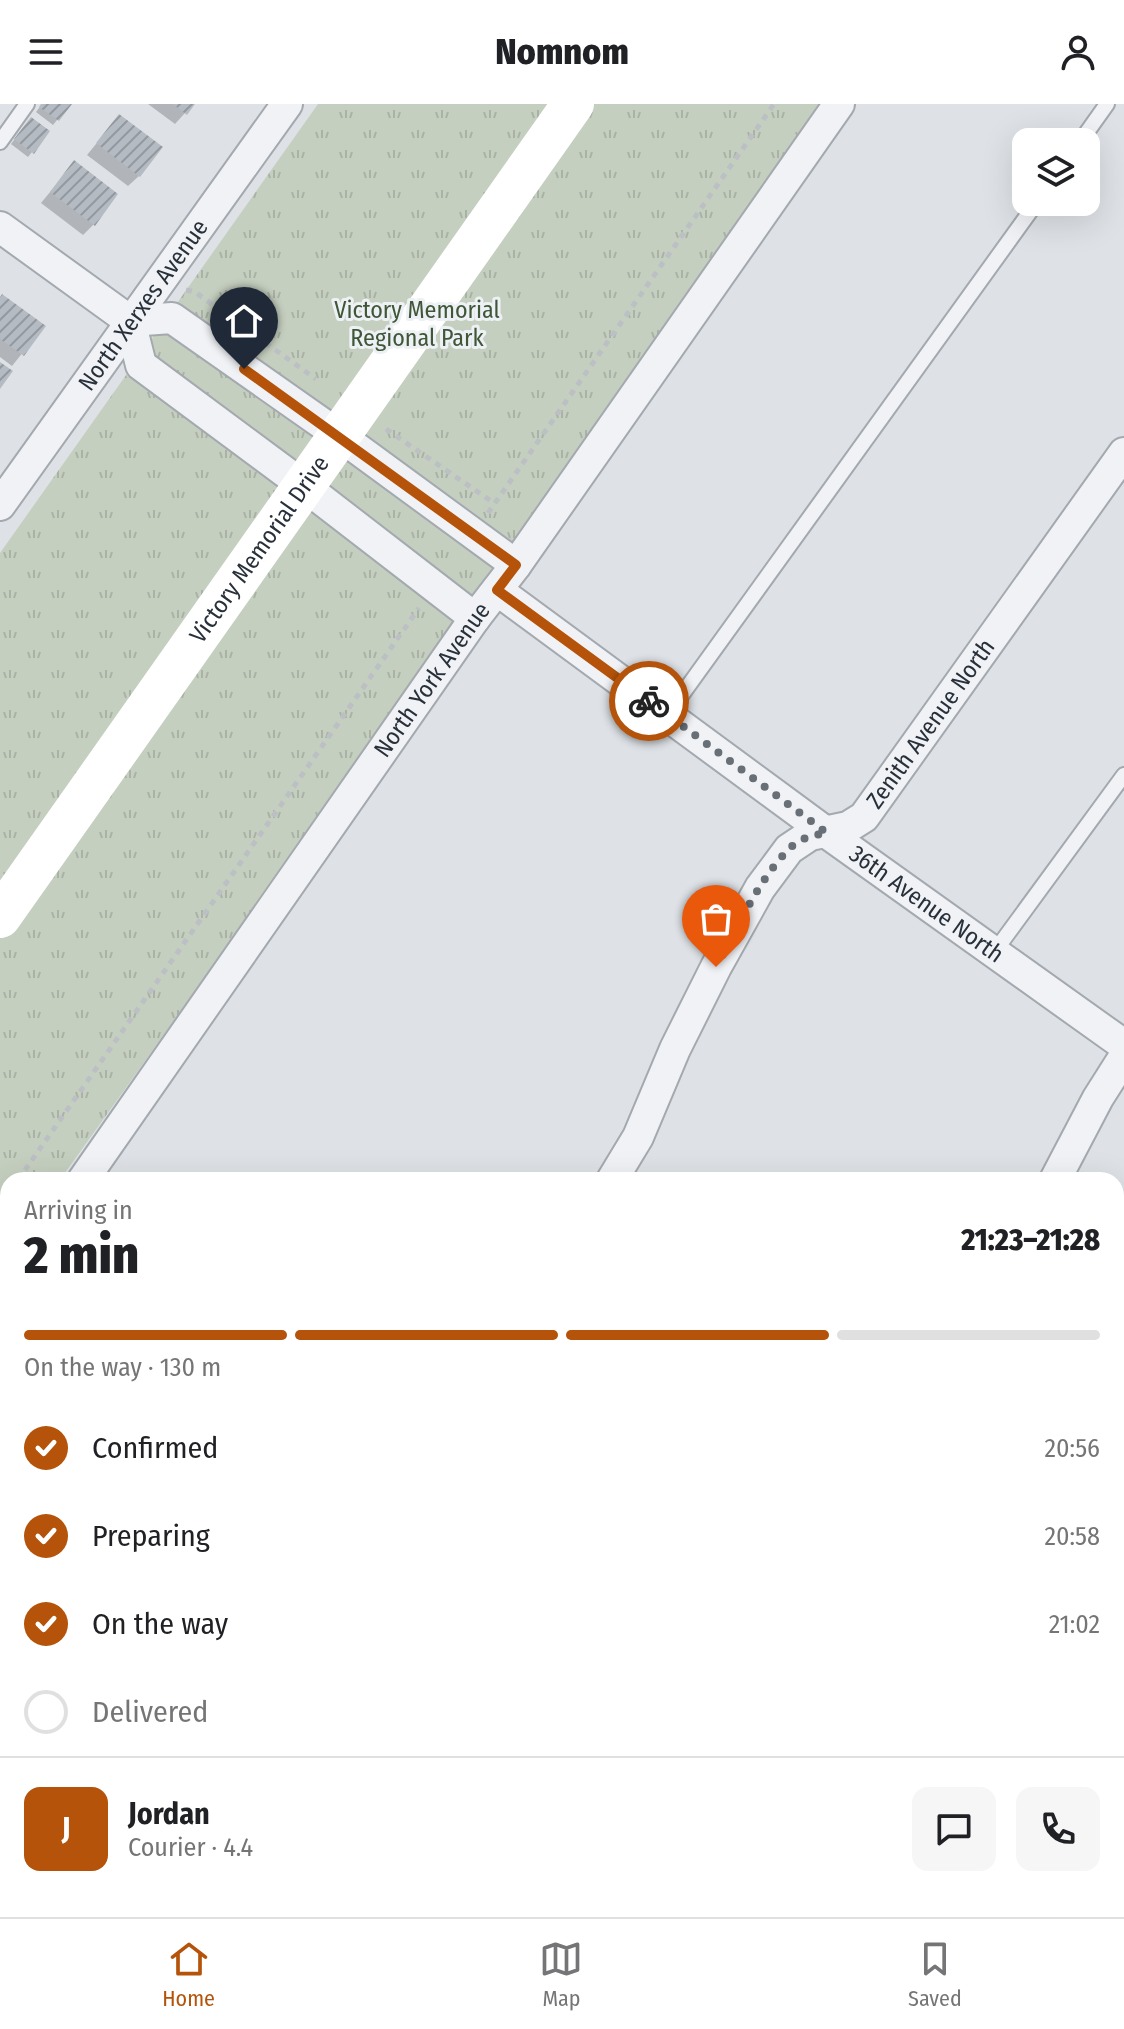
<!DOCTYPE html>
<meta charset="utf-8">
<style>
body{margin:0;font-family:"Fira Sans Condensed",sans-serif;background:#f6f6f6;color:#202124;height:100vh;display:flex;flex-direction:column;font-size:30px;white-space:nowrap}
*{box-sizing:border-box;margin:0}
p{font-size:26px;color:#757577}
.icon{flex:none;width:44px;height:44px;fill:none;stroke:currentColor;stroke-width:2;stroke-linecap:round;stroke-linejoin:round}
.map{position:relative;flex:1;overflow:hidden}
.sheet{position:absolute;left:0px;top:1068px;width:1124px;height:746px;display:flex;flex-direction:column;background:#fff;border-radius:24px 24px 0 0;box-shadow:0 8px 32px #0002}
.sheet>*{flex:none}
.tools{position:absolute;left:1012px;top:24px;display:grid;gap:16px}
.tools a{display:grid;place-items:center;width:88px;height:88px;border-radius:16px;background:#fff;box-shadow:0 8px 32px #0002;font-size:40px}
.pin{position:absolute;display:grid;place-items:center;width:68px;height:68px;color:#fff;margin:-82px -34px;border-radius:50% 50% 50% 0;rotate:-45deg;box-shadow:0 0 8px #0007}
.pin .icon{rotate:45deg}
.courier{position:absolute;display:grid;place-items:center;width:80px;height:80px;margin:-40px;border:6px solid #b45309;border-radius:50%;background:#fff;color:#222;box-shadow:0 2px 10px #0007}
.summary em{font-style:normal;font-weight:800}
.summary div{display:flex;flex-direction:column-reverse}
.summary{display:flex;align-items:center;justify-content:space-between;height:136px;padding:0 24px}
h1{font-size:52px;font-weight:800;line-height:60px}
.bar{display:grid;grid-template-columns:repeat(4,1fr);gap:12px 8px;align-content:center;height:96px;padding:0 24px}
.bar i{height:10px;border-radius:6px;background:#e0e0e0}
.bar .current{background:#b45309}
.bar p{grid-column:span 4}
.line{display:flex;align-items:center;gap:20px;padding:0 24px;border-top:2px solid #e0e0e0}
.line div{flex:1}
.round{display:grid;place-items:center;flex:none;width:84px;height:84px;border-radius:16px;background:#f6f6f6}
ol{padding:0 24px;list-style:none}
li{display:flex;align-items:center;gap:24px;height:88px}
li p{margin-inline-start:auto}
li .icon{padding:8px;border-radius:50%;background:#b45309;color:#fff;stroke-width:4}
li:last-child{color:#757577}
li i{width:44px;height:44px;border:4px solid #e0e0e0;border-radius:50%}
header{display:flex;justify-content:space-between;align-items:center;height:104px;padding:0 24px;background:#fff;font-size:36px;font-weight:800}
.dock{display:flex;justify-content:space-around;align-items:center;height:112px;border-top:2px solid #e0e0e0;background:#fff;font-size:22px;color:#757577}
.dock a{display:grid;justify-items:center;gap:4px}
.dock .current{color:#b45309}
.map>svg:first-child{display:block}
</style>
<header><svg class="icon" aria-label="menu" viewBox="0 0 24 24"><path d="M4 6h16M4 12h16M4 18h16"/></svg>Nomnom<svg class="icon" aria-label="person" viewBox="0 0 24 24"><circle cx="12" cy="8" r="4"/><path d="M4 21q1-7 8-7t8 7"/></svg></header>
<div class="map">
<svg width="1124" height="1813" viewBox="0 0 1124 1813">
<defs>
<pattern id="park-tufts" width="24" height="20" patternUnits="userSpaceOnUse" patternTransform="scale(2)"><rect width="24" height="20" fill="#c5cfbf"/><path d="M3 7l-1-3M5 7V3M7 7l1-3M15 17l-1-3M17 17v-4M19 17l1-3" fill="none" stroke="#a9b2a5"/></pattern>
<pattern id="building-hatch" width="6" height="6" patternUnits="userSpaceOnUse" patternTransform="scale(2)"><rect width="6" height="6" fill="#b5bbc2"/><path d="M-1 1l2-2M0 6l6-6M5 7l2-2" fill="none" stroke="#93999f"/></pattern>
</defs>
<rect width="100%" height="100%" fill="#dee2e6"/>
<path fill="url(#park-tufts)" d="M318,0h511l-769,1076h-52v72l-8,11v-710z"/>
<path fill="#0003" d="M42,0h28l-17,21 -17,-13z
M148,0h45l-18,20z
M119,12l20,60 -11,10 -41,-31z
M26,20l6,28 -4,5 -17,-13z
M74,59l20,61 -11,11 -42,-32z
M0,195l44,27 -32,40 -12,-9z
M1124,1768v45h-56l-2,-7h50v-29z"/>
<path fill="url(#building-hatch)" d="M41,0h31l-13,17 -20,-14z
M173,0h22l-8,11z
M119,10l44,33 -23,30 -44,-34z
M31,13l19,14 -16,23 -20,-15z
M74,56l44,34 -23,32 -45,-34z
M2,190l44,32 -22,30 -24,-17v-42z
M0,258l13,9 -13,18z
M1124,1767v46h-43l-1,-7h36v-30z"/>
<g fill="none" stroke-linecap="round" stroke-linejoin="round">
<g stroke="#a4a9af" stroke-width="18">
<path id="lane" d="M0,38l27,-38
M1080,38l27,-38
M668,610l369,-512
M995,847l129,-176"/>
</g>
<g stroke="#a4a9af" stroke-width="34">
<g id="street">
<path d="M0,123l130,94 42,-3 168,118 176,129"/>
<path d="M130,217l11,44 163,121 171,132"/>
<path id="s1" d="M0,401l287,-401"/>
<path id="s2" d="M497,486l330,243 297,212"/>
<path id="s3" d="M83,1076l392,-562 41,-53 323,-461"/>
<path id="s4" d="M612,1076l26,-43 37,-88 41,-82 44,-79 29,-39 21,-14 38,-8 16,-10 260,-364"/>
<path d="M1055,1076l43,-82 26,-41"/>
<path d="M0,1195l8,-12"/>
<path d="M1116,1670l8,-9"/>
<path d="M12,1813l3,-7"/>
<path d="M492,1813l4,-7"/>
<path d="M992,1813l5,-7"/>
</g>
</g>
<path stroke="#bcc0c5" stroke-width="5" stroke-dasharray="6 6" stroke-linecap="butt" d="M186,186l9,2 121,87
M386,325l108,74
M488,409l286,-409
M18,1076l401,-572
M0,1101l8,-11"/>
<use href="#lane" stroke="#f0f2f5" stroke-width="14"/>
<use href="#street" stroke="#f0f2f5" stroke-width="30"/>
<path stroke="#fff" stroke-width="42" id="s5" d="M0,813l573,-813"/>
</g>
<g fill="none" stroke-linecap="round" stroke-linejoin="round">
<path stroke="#686f77" stroke-width="8" stroke-dasharray="0 14.4" d="M649,597l178,132c-15,2 -29,6 -39,17 -31,32 -51,79 -72,117"/>
<path stroke="#b45309" stroke-width="10" d="M244,265l272,196 -19,25 152,111"/>
</g>
<g text-anchor="middle" dominant-baseline="central" stroke-width="6" stroke-linejoin="round" paint-order="stroke">
<g font-size="24" fill="#28313b" stroke="#edf0f4">
<text stroke="none"><textPath href="#s1" startOffset="246">North Xerxes Avenue</textPath></text>
<text stroke="none"><textPath href="#s5" startOffset="450">Victory Memorial Drive</textPath></text>
<text stroke="none"><textPath href="#s3" startOffset="610">North York Avenue</textPath></text>
<text stroke="none"><textPath href="#s4" startOffset="574">Zenith Avenue North</textPath></text>
<text stroke="none"><textPath href="#s2" startOffset="532">36th Avenue North</textPath></text>
</g>
<g font-size="24" fill="#3f5637" stroke="#edf0f4">
<text x="417" y="206">Victory Memorial<tspan x="417" dy="28">Regional Park</tspan></text>
</g>
</g>
</svg>
<div class="tools">
<a><svg class="icon" aria-label="layers" viewBox="0 0 24 24"><path d="M12 4l9 5-9 5-9-5zM3 14l9 5 9-5"/></svg></a>
</div>
<div class="pin" style="left:716px;top:863px;background:#ea580c"><svg class="icon" aria-label="bag" viewBox="0 0 24 24"><path d="M5 8h14l-1 12H6zM9 8a3 3 0 0 1 6 0"/></svg></div>
<div class="pin" style="left:244px;top:265px;background:#1f2937"><svg class="icon" aria-label="home" viewBox="0 0 24 24"><path d="M3 11l9-7 9 7M6 9v11h12V9"/></svg></div>
<div class="courier" style="left:649px;top:597px"><svg class="icon" aria-label="bike" viewBox="0 0 24 24"><circle cx="6" cy="16" r="4"/><circle cx="18" cy="16" r="4"/><path d="M6 16l4-8h5l3 8M10 8l3 8H6M13 5h3"/></svg></div>
<section class="sheet">
<div class="summary"><div><h1>2 min</h1><p>Arriving in</p></div><em>21:23–21:28</em></div>
<div class="bar"><i class="current"></i><i class="current"></i><i class="current"></i><i></i><p>On the way · 130 m</p></div>
<ol>
<li><svg class="icon" aria-label="check" viewBox="0 0 24 24"><path d="M5 12l5 5 9-10"/></svg>Confirmed<p>20:56</p></li>
<li><svg class="icon" aria-label="check" viewBox="0 0 24 24"><path d="M5 12l5 5 9-10"/></svg>Preparing<p>20:58</p></li>
<li><svg class="icon" aria-label="check" viewBox="0 0 24 24"><path d="M5 12l5 5 9-10"/></svg>On the way<p>21:02</p></li>
<li><i></i>Delivered</li>
</ol>
<div class="line" style="height:144px"><b class="round" style="background:#b45309;color:#fff">J</b><div><b>Jordan</b><p>Courier · 4.4</p></div><a class="round"><svg class="icon" aria-label="chat" viewBox="0 0 24 24"><path d="M4 5h16v11H9l-5 4z"/></svg></a><a class="round"><svg class="icon" aria-label="phone" viewBox="0 0 24 24"><path d="M5 4h4l2 5-3 2q2 4 5 5l2-3 5 2v4C11 20 4 13 5 4z"/></svg></a></div>
</section>
</div>
<nav class="dock">
<a class="current"><svg class="icon" aria-label="home" viewBox="0 0 24 24"><path d="M3 11l9-7 9 7M6 9v11h12V9"/></svg>Home</a>
<a><svg class="icon" aria-label="map" viewBox="0 0 24 24"><path d="M3 6l6-2 6 2 6-2v14l-6 2-6-2-6 2zM9 4v14M15 6v14"/></svg>Map</a>
<a><svg class="icon" aria-label="saved" viewBox="0 0 24 24"><path d="M7 4h10v16l-5-4-5 4z"/></svg>Saved</a>
</nav>
